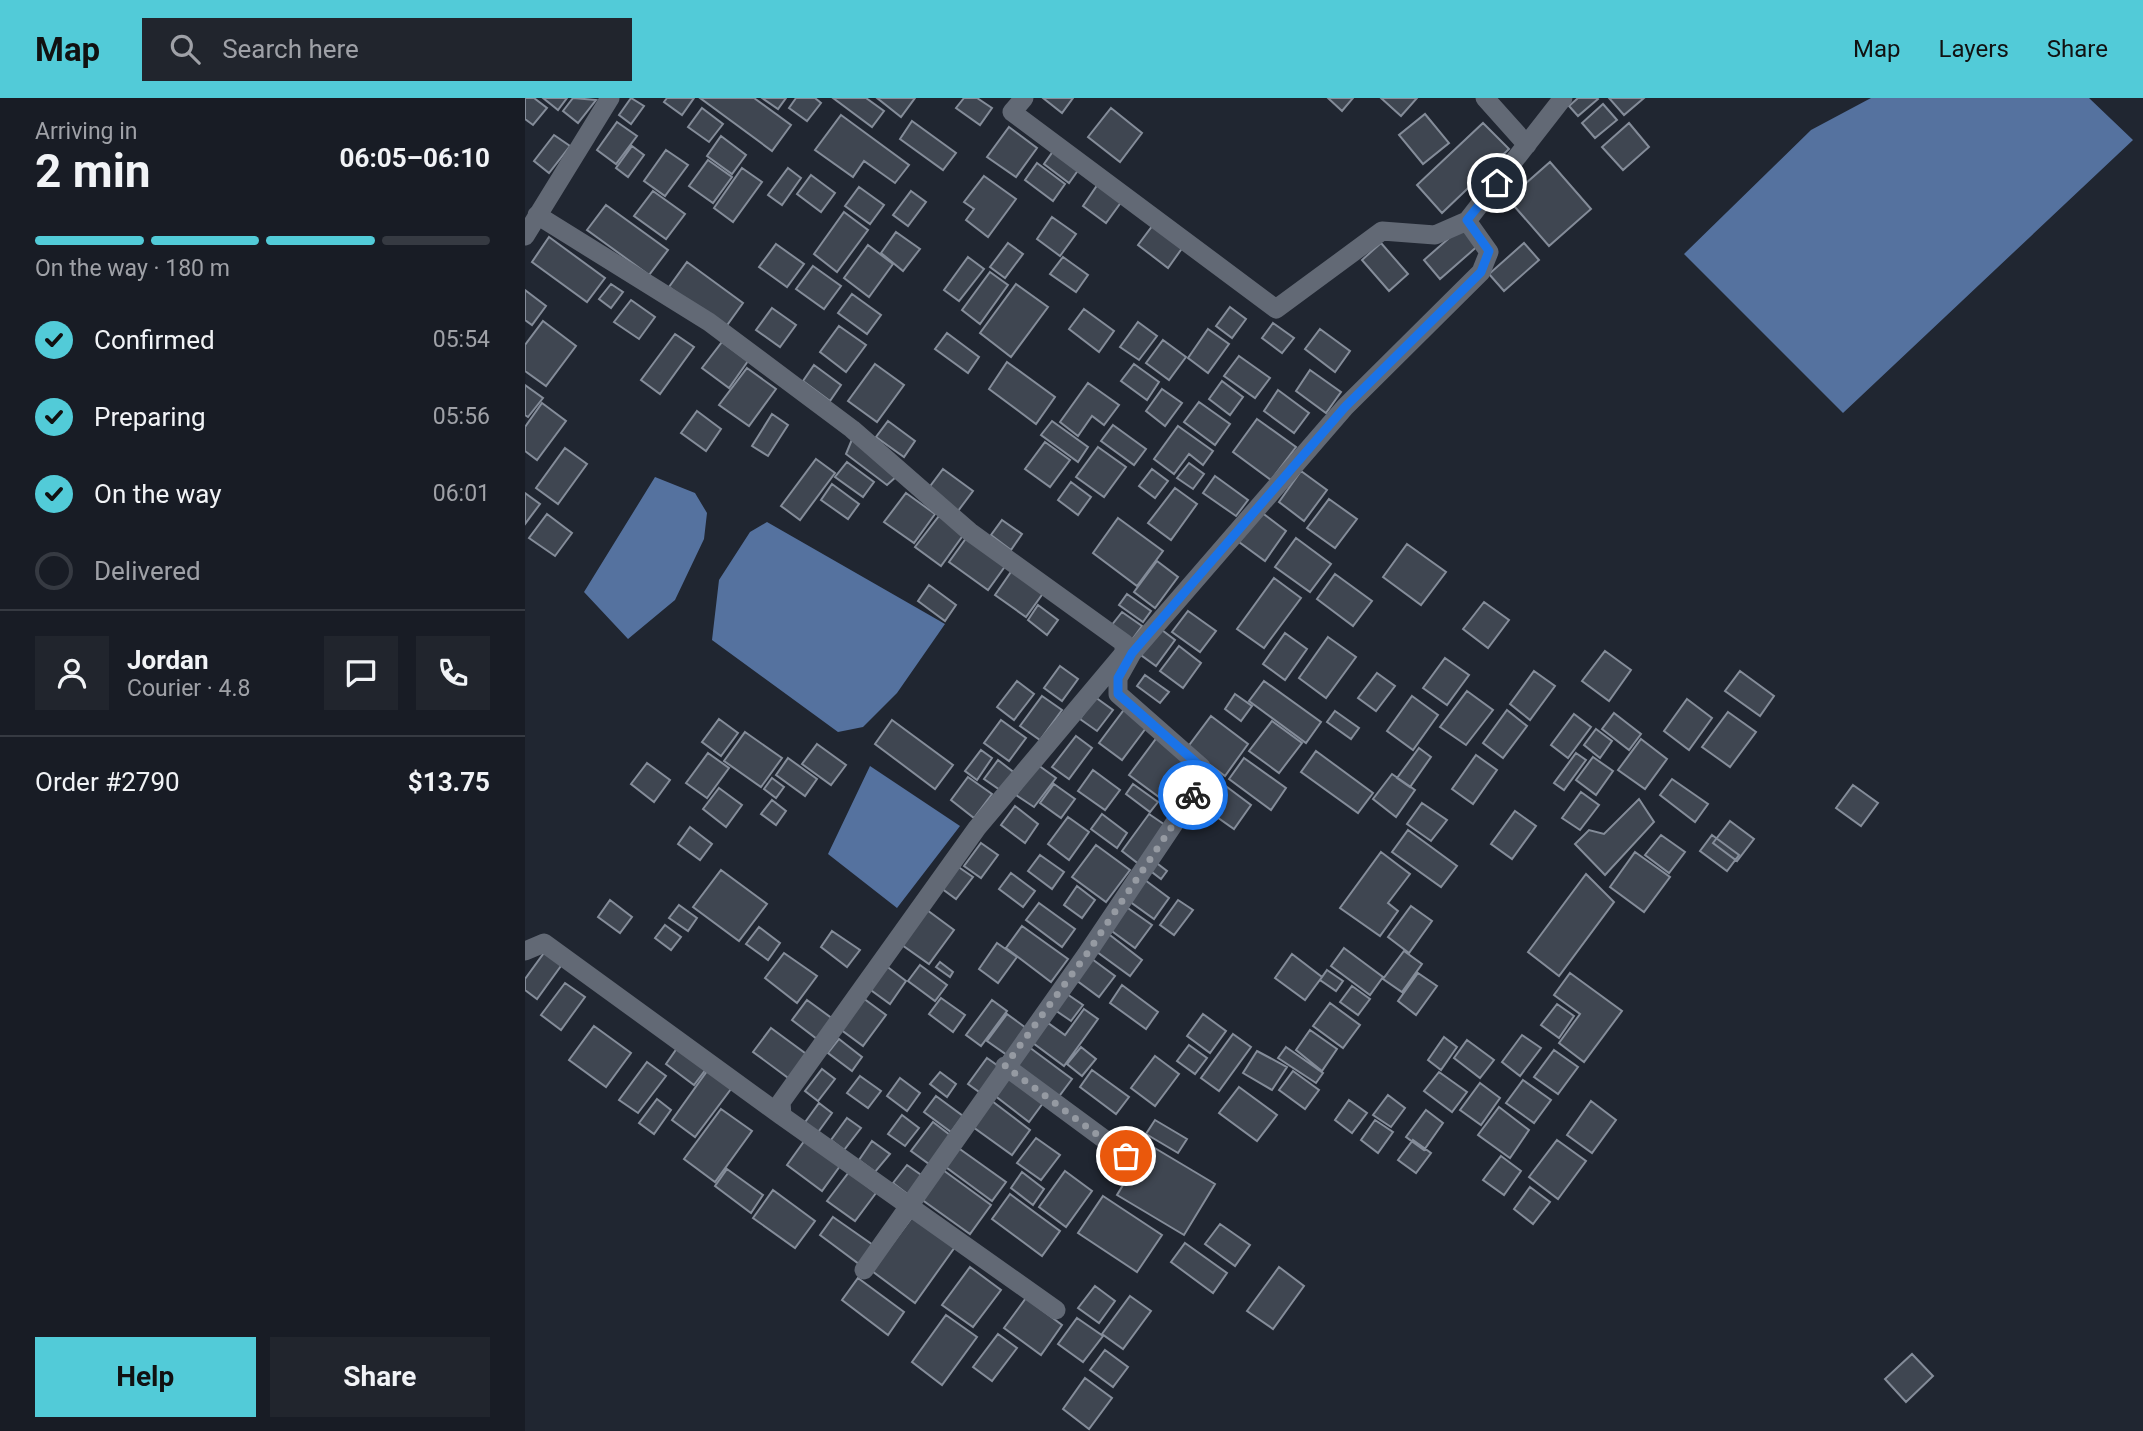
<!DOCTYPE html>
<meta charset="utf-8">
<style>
body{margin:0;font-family:Roboto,sans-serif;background:#21252d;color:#f1f3f6;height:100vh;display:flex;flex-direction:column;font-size:26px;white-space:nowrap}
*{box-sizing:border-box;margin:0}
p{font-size:23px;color:#9fa1a7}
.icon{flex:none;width:38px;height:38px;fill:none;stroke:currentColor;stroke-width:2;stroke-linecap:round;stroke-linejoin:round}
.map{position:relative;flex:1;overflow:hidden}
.side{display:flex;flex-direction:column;background:#181c25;width:525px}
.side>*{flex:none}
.pin{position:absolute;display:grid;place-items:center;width:60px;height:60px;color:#fff;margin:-30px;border:4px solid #fff;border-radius:50%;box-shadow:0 2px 7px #0007}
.courier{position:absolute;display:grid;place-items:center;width:70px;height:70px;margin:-35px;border:5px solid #1a73e8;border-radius:50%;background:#fff;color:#222;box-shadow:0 2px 9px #0007}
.head em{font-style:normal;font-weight:700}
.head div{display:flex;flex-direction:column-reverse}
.head{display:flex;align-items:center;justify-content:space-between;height:119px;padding:0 35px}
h1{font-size:46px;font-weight:700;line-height:52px}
.bar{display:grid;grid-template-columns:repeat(4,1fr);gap:10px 7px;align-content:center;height:84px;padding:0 35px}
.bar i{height:9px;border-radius:5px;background:#363a42}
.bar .on{background:#52cbd8}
.bar p{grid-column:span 4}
.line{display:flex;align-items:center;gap:18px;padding:0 35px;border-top:2px solid #363a42}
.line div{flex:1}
.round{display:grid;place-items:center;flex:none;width:74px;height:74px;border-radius:0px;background:#21252d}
ol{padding:0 35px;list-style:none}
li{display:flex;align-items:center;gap:21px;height:77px}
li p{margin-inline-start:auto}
li .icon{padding:7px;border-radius:50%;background:#52cbd8;color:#111;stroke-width:4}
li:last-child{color:#9fa1a7}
li i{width:38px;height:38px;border:4px solid #363a42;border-radius:50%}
.action{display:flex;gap:14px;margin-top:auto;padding:14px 35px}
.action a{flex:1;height:80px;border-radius:0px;background:#52cbd8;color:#111;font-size:28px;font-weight:700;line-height:80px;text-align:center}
.action a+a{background:#21252d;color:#f1f3f6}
header{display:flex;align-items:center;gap:42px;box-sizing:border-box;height:98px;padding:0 35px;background:#52cbd8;color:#111}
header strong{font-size:33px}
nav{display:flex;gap:38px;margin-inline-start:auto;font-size:24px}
.search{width:490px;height:63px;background:#21252d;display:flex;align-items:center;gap:18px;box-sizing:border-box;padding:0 24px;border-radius:0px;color:#9fa1a7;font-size:26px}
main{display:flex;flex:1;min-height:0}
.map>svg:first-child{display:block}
</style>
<header>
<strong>Map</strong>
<div class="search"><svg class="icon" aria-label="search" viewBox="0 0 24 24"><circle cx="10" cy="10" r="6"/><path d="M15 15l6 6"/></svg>Search here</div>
<nav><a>Map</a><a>Layers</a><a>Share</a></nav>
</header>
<main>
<section class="side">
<div class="head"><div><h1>2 min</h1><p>Arriving in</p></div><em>06:05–06:10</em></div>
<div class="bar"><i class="on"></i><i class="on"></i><i class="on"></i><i></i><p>On the way · 180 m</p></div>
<ol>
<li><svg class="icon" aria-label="check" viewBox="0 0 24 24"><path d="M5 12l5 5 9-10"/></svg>Confirmed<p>05:54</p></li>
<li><svg class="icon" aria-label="check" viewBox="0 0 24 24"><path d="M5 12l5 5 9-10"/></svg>Preparing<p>05:56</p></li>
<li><svg class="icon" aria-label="check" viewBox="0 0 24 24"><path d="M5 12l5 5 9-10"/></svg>On the way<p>06:01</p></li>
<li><i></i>Delivered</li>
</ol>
<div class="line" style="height:126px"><a class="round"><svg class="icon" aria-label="person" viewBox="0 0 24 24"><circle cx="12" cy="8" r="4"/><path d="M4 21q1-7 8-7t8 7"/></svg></a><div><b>Jordan</b><p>Courier · 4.8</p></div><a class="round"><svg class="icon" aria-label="chat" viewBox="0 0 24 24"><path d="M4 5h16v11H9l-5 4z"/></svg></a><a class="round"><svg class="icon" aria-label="phone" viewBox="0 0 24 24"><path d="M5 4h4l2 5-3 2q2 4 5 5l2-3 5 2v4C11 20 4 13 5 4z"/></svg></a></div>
<div class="line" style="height:91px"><div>Order #2790</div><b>$13.75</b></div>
<div class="action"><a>Help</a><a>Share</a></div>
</section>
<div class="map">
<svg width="1618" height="1333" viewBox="0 0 1618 1333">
<rect width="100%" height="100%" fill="#202631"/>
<path fill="#55729f" d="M1346,0h218l44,42 -290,273 -159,-159 127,-124z
M130,379l40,16 12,20 -3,26 -29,61 -47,39 -44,-47z
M242,424l178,102 -48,69 -34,34 -25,5 -126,-92 7,-60 31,-48z
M345,668l90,60 -63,82 -69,-54z"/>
<path fill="#3f4651" stroke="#848c99" stroke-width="2" d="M0,0h9l13,10 -14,17 -8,-6z
M18,0h24l-9,12z
M48,0l23,2 -18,23 -15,-12z
M106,0l13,8 -13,18 -12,-9z
M142,0h27l-12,17 -18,-13z
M175,0h54l37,27 -19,26z
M237,0h24l-8,11z
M271,0h19l6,5 -14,18 -18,-13z
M308,0h33l18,13 -12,16z
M352,0h38l-14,19z
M439,0h13l15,10 -12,17 -24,-17z
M518,0h30l-11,15z
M803,0h25l-11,13z
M856,0h36l-16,18z
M1053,0h19l1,1 -20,17 -9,-10z
M1084,0h35l-20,17z
M1078,6l14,16 -22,18 -13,-15z
M177,10l21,16 -14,18 -21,-15z
M586,10l31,25 -22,29 -32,-25z
M900,16l24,29 -26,21 -24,-29z
M316,17l68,50 -14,18 -31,-22 -11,16 -38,-27z
M387,23l44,32 -13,17 -43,-31z
M92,24l20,14 -21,28 -19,-14z
M958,25l26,26 -67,64 -25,-28z
M1104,25l20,24 -26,23 -21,-23z
M484,29l28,21 -21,29 -29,-20z
M29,37l16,11 -21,27 -15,-12z
M196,38l25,19 -14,19 -25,-18z
M107,48l12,9 -16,22 -12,-9z
M141,52l22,15 -23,31 -21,-15z
M529,52l25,19 -10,14 -25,-19z
M183,62l24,17 -19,26 -24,-17z
M1025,64l41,47 -42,37 -41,-47z
M512,65l28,21 -12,17 -28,-21z
M217,70l20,14 -29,40 -19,-14z
M263,70l13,10 -19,27 -14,-10z
M286,77l24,18 -14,19 -24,-18z
M459,78l32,23 -28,38 -22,-17 8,-11 -10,-7z
M573,86l24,17 -16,22 -23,-17z
M334,89l25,18 -14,19 -25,-18z
M128,93l32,23 -19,25 -32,-23z
M386,93l15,11 -18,24 -15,-11z
M81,107l62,45 -19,25 -62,-45z
M319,114l24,18 -31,42 -23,-18z
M527,119l24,17 -16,22 -23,-17z
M628,127l30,22 -15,21 -30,-23z
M939,127l16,19 -40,35 -16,-19z
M371,134l24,17 -17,22 -22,-18z
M24,139l56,41 -18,24 -55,-40z
M483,145l15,11 -18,24 -15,-11z
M856,145l27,31 -19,17 -27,-31z
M999,145l15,17 -35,31 -15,-17z
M251,146l28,20 -17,23 -28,-20z
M343,147l25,19 -24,33 -25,-19z
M443,159l16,12 -25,32 -15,-11z
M538,159l25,18 -12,17 -26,-18z
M162,164l56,41 -18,25 -56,-41z
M288,168l28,20 -17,23 -28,-20z
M465,174l18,13 -28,39 -18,-14z
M86,186l12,8 -12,16 -12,-9z
M491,186l32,23 -37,50 -31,-24z
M0,192l21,16 -14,19 -7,-5z
M327,196l29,21 -14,19 -29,-21z
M106,202l24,17 -16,22 -25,-17z
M705,209l16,12 -14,19 -16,-12z
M247,210l24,17 -16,22 -24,-17z
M559,211l30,22 -15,21 -30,-23z
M18,223l33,25 -30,40 -21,-15v-26z
M613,224l19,14 -18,24 -19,-13z
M748,225l21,15 -12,15 -20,-15z
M314,228l27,19 -20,27 -26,-20z
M683,231l21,15 -21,29 -20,-15z
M795,231l30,22 -15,21 -30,-23z
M422,235l32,24 -11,16 -33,-24z
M150,236l19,13 -34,47 -19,-14z
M638,242l23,17 -17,23 -23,-17z
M197,244l26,19 -19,27 -27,-20z
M714,258l31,22 -15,20 -31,-22z
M482,264l48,35 -19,27 -47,-35z
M350,266l29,21 -27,37 -29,-21z
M609,266l25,18 -12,18 -26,-19z
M289,267l27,20 -11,16 -27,-20z
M222,270l29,21 -27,37 -30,-21z
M785,272l31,22 -15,21 -30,-22z
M697,283l21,16 -13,18 -21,-16z
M563,285l31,22 -15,20 -12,-9 -14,20 -18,-14z
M0,287l18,13 -15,19 -3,-2z
M637,291l20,14 -17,23 -19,-15z
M753,292l31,23 -15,20 -30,-22z
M674,304l31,22 -15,21 -31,-23z
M17,305l24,18 -29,39 -12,-9v-24z
M172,313l24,18 -15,22 -25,-18z
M247,316l16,11 -20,31 -16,-10z
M732,321l39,28 -25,33 -38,-28z
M363,323l27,20 -11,16 -28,-20z
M527,323l36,26 -10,15 -37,-27z
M588,327l33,24 -12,16 -33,-24z
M653,328l35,25 -10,14 -14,-11 -15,20 -20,-15z
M328,339l44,39 -10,9 -41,-31z
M520,344l25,18 -20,27 -25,-18z
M573,349l28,20 -22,30 -28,-20z
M40,350l22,16 -29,40 -22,-16z
M291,361l19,14 -35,47 -19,-14z
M322,364l27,20 -11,15 -28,-20z
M664,365l15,11 -11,15 -16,-11z
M418,371l30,22 -15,20 -30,-22z
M627,371l16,12 -13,17 -16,-12z
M776,373l26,19 -23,31 -25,-19z
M690,378l33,24 -12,16 -33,-23z
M546,384l20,15 -13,18 -20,-15z
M307,386l27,20 -11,15 -27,-19z
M650,390l22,16 -26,36 -23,-17z
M0,395l15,11 -15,20z
M381,395l29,21 -21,29 -30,-21z
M804,401l28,20 -22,29 -28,-20z
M736,414l25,19 -21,30 -26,-19z
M22,416l25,19 -17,23 -26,-18z
M414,418l25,18 -23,32 -26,-19z
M593,420l45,33 -26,35 -44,-33z
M477,422l20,14 -11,16 -20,-15z
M442,439l39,28 -18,25 -39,-28z
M771,440l35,26 -21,28 -35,-25z
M882,446l39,28 -25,33 -38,-28z
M632,463l21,16 -23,31 -21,-16z
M488,471l31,23 -18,25 -31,-22z
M810,476l37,27 -19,25 -36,-27z
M749,480l27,20 -37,50 -27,-19z
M404,487l27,20 -11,16 -27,-20z
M602,496l24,17 -8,11 -24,-17z
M959,504l25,18 -21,28 -25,-19z
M513,507l20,15 -11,15 -19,-15z
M663,513l28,20 -16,21 -28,-20z
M597,514l20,14 -11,15 -20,-15z
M633,529l17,13 -19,26 -18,-13z
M760,535l22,16 -22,31 -22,-16z
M803,539l28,20 -30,41 -27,-20z
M654,548l22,17 -18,25 -23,-17z
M1080,553l26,19 -22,31 -27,-20z
M920,560l24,17 -22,30 -24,-17z
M535,568l18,13 -16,22 -18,-13z
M1009,573l21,15 -25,34 -20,-16z
M1215,573l34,25 -14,20 -35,-25z
M852,575l18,13 -19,25 -18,-13z
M620,577l24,17 -9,11 -23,-17z
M492,583l17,13 -20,26 -17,-13z
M739,583l57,41 -15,21 -57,-42z
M942,593l26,19 -27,35 -26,-18z
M710,596l17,12 -11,15 -16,-12z
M517,598l20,14 -22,30 -20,-14z
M887,598l26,19 -25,35 -26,-19z
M570,599l18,13 -16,21 -17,-12z
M1162,601l25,19 -23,32 -25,-19z
M601,609l23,17 -27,36 -23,-17z
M982,612l20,16 -24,32 -20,-15z
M810,613l24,17 -8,11 -24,-17z
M1203,614l28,20 -26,35 -28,-20z
M1089,615l27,21 -12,16 -27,-21z
M1049,616l17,13 -23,31 -17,-13z
M686,618l37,28 -23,32 -38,-28z
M194,621l19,14 -17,23 -19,-14z
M367,622l61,45 -18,24 -60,-45z
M476,622l25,18 -17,23 -25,-18z
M747,623l30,22 -23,30 -30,-22z
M1071,631l16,12 -12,17 -16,-13z
M220,634l37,26 -21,29 -37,-26z
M551,638l16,12 -23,31 -17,-12z
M633,638l34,25 -29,39 -34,-25z
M1116,641l26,20 -22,30 -27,-19z
M292,646l29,21 -15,20 -29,-21z
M894,650l12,9 -21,30 -13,-9z
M456,652l11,8 -15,22 -12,-9z
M791,653l57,42 -15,20 -57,-41z
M183,655l21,15 -22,30 -21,-15z
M1051,655l10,7 -22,30 -10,-7z
M951,657l21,15 -24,34 -21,-15z
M1068,659l20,14 -17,24 -20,-15z
M263,660l29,21 -12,17 -29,-21z
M719,660l42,30 -15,22 -42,-31z
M473,662l18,14 -13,18 -19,-13z
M122,665l23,17 -16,22 -23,-18z
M513,667l18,13 -22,29 -18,-12z
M568,672l27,20 -15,20 -27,-19z
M867,676l23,16 -19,27 -23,-18z
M443,679l24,17 -18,24 -23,-18z
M247,680l12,9 -8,11 -12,-9z
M690,680l36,27 -17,24 -37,-26z
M1147,681l36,25 -13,18 -35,-27z
M529,686l21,15 -14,19 -21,-15z
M608,686l25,18 -8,10 -24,-18z
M1328,687l25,18 -17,23 -25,-18z
M194,690l23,17 -16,22 -23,-18z
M1056,694l18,13 -19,25 -18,-12z
M1114,701l15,23 -49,53 -30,-31 14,-14 15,4z
M247,702l14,11 -10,14 -15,-11z
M897,705l25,17 -16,21 -24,-17z
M490,708l23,18 -13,19 -24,-18z
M990,713l21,15 -24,33 -21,-15z
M577,716l25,19 -10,15 -26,-19z
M624,716l19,13 -28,38 -18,-14z
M543,719l21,15 -20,28 -21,-16z
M1205,723l24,18 -17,22 -24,-18z
M165,729l22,17 -12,16 -22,-16z
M883,732l49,36 -16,21 -49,-35z
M1136,737l24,17 -16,21 -24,-18z
M1187,737l27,20 -12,16 -27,-20z
M456,745l17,12 -17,23 -17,-12z
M571,747l34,25 -24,32 -34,-25z
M856,754l29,22 -22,29 10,8 -18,25 -40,-28z
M1110,754l35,25 -26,35 -34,-25z
M515,757l24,17 -12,17 -24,-18z
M629,763l13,10 -6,8 -13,-10z
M432,768l16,11 -17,22 -15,-11z
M196,772l46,34 -28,37 -46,-34z
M486,775l24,18 -12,16 -24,-18z
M1061,776l28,28 -55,74 -31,-24z
M620,782l24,18 -15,21 -25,-18z
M552,788l18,14 -13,18 -18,-13z
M85,802l22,17 -12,16 -22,-16z
M653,802l15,10 -19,25 -14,-10z
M514,805l36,26 -13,18 -36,-27z
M154,807l18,13 -9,13 -19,-13z
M600,808l27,19 -17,23 -26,-19z
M886,808l21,15 -23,32 -21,-16z
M402,812l27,20 -25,34 -27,-19z
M140,827l16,12 -10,13 -16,-12z
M497,828l46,33 -17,23 -45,-34z
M234,829l21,16 -12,17 -22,-16z
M307,833l28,19 -13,17 -26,-20z
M581,834l36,28 -12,16 -37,-27z
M472,845l20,14 -19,26 -19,-14z
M24,848l17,13 -29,40 -12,-9v-11z
M819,850l39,29 -13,18 -39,-29z
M879,853l18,13 -20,28 -19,-13z
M259,855l33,23 -20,27 -32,-25z
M767,856l30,23 -17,23 -30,-22z
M567,861l23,17 -16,21 -23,-17z
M415,864l13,10 -3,5 -14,-10z
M360,867l21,16 -16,23 -22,-16z
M395,867l27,20 -12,16 -27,-20z
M802,872l16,11 -7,10 -16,-11z
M893,875l19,13 -21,29 -18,-14z
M1045,875l52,38 -38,51 -25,-19 21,-29 -26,-19z
M40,885l20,14 -24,33 -20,-15z
M597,887l36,27 -12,17 -36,-26z
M827,888l18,13 -12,16 -18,-13z
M542,896l16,11 -12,16 -16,-11z
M338,900l23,17 -23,31 -23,-17z
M416,900l24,17 -12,17 -24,-18z
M282,902l26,19 -16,20 -25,-19z
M467,902l15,11 -26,35 -15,-11z
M805,905l30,22 -17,23 -30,-22z
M1032,906l17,12 -15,22 -18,-13z
M559,911l14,10 -34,47 -31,-23 15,-20 17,12z
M482,916l19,14 -19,27 -20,-14z
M678,916l23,17 -16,22 -23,-17z
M69,928l37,27 -25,34 -37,-27z
M246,930l38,28 -18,24 -38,-28z
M785,932l27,19 -15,22 -26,-21z
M708,936l18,13 -32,44 -18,-13z
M997,937l19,13 -21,28 -18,-14z
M919,939l13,10 -16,23 -13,-10z
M314,941l23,18 -10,14 -24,-18z
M942,942l27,20 -14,18 -26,-20z
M155,946l29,21 -15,20 -28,-21z
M664,947l18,13 -12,16 -18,-13z
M504,949l43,32 -15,20 -43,-31z
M556,949l15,12 -14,17 -15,-12z
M761,949l37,26 -7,10 -38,-25z
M1029,952l24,17 -20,27 -24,-17z
M732,953l30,16 -15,23 -29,-17z
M630,958l24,18 -24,32 -24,-18z
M462,960l14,10 -19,26 -14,-10z
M122,964l19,14 -28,37 -19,-13z
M185,969l24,18 -39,52 -23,-17z
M297,971l13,10 -17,22 -13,-10z
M567,972l37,27 -13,17 -36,-27z
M768,973l26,19 -14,19 -26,-19z
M415,974l16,12 -9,13 -17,-13z
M914,974l28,20 -15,20 -28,-21z
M485,975l36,26 -17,23 -35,-27z
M335,978l21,15 -13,17 -21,-15z
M375,980l20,15 -13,18 -20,-15z
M998,982l28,20 -17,23 -28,-20z
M955,985l20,15 -19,27 -21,-15z
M714,989l38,28 -20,26 -38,-28z
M863,997l17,13 -14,19 -18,-12z
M411,998l27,20 -12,16 -27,-20z
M132,1001l14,11 -17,24 -15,-11z
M824,1002l18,13 -15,20 -17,-13z
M467,1003l38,29 -18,25 -39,-28z
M1066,1003l25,19 -24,33 -25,-18z
M294,1005l13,10 -16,22 -13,-10z
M974,1009l30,23 -19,28 -32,-23z
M196,1011l31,22 -37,51 -31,-23z
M901,1012l17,13 -19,27 -18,-13z
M377,1017l17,13 -14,18 -17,-12z
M322,1020l14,10 -17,22 -13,-10z
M630,1022l32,19 -9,14 -32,-19z
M850,1022l18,12 -15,21 -17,-13z
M408,1024l17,13 -21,29 -18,-13z
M511,1040l24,17 -19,25 -24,-17z
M280,1042l35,26 -18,25 -35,-26z
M888,1042l18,13 -15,20 -18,-13z
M1032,1042l29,21 -28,38 -29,-22z
M347,1043l18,13 -15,18 -16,-12z
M623,1046l67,40 -31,51 -67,-40z
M432,1049l49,35 -14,19 -49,-36z
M976,1058l20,15 -17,24 -21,-15z
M382,1067l17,12 -14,19 -17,-13z
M202,1071l36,26 -12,18 -36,-27z
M418,1072l48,35 -21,29 -49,-35z
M540,1073l27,20 -26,36 -27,-20z
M324,1074l27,21 -21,28 -28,-20z
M497,1074l22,17 -11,16 -22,-17z
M1005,1089l20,15 -17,22 -19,-15z
M248,1092l42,31 -20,27 -42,-30z
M485,1096l50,37 -18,25 -50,-37z
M578,1098l59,39 -25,37 -59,-39z
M388,1118l42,31 -40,56 -43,-32z
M308,1119l40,28 -14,19 -39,-29z
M695,1126l30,21 -15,21 -30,-22z
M660,1145l42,30 -14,20 -42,-31z
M445,1169l31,23 -28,37 -31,-22z
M754,1169l25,19 -31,43 -26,-18z
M333,1180l46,34 -16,23 -46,-35z
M570,1188l20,15 -16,22 -21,-15z
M605,1198l21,15 -28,38 -21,-15z
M501,1200l36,27 -21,30 -37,-27z
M421,1217l31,22 -35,48 -30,-23z
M552,1220l26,18 -20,26 -25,-18z
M473,1236l19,14 -25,33 -19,-14z
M580,1252l23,17 -15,20 -23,-17z
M1387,1256l21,22 -27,26 -21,-23z
M560,1280l27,20 -23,31 -26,-20z"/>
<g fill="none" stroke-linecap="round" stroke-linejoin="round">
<path stroke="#626975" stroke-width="19" d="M499,0l-12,14 264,197 106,-78 53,4 32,-14 96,-123
M960,0l42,47
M12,117l172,107 143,107 118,103 154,111v10l-147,175 -196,274 1,14 274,194
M0,138l85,-138
M0,853l19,-8 238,173
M480,968l122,90
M339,1172l222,-315 112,-167 3,-21 -83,-73v-16l14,-25 213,-246 136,-135 8,-20 -22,-31"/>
</g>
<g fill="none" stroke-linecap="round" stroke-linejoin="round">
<path stroke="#959aa2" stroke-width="7" stroke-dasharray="0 12.6" d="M601,1058l-121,-90 81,-111 107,-160"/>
<path stroke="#1a73e8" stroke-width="9" d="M668,697l5,-7 3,-21 -83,-73v-16l14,-25 213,-246 136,-135 8,-21 -22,-31 30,-37"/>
</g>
</svg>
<div class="pin" style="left:601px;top:1058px;background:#ea580c"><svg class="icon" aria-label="bag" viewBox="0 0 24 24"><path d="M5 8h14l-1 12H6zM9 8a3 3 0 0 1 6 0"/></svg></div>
<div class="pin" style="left:972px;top:85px;background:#1f2937"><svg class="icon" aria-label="home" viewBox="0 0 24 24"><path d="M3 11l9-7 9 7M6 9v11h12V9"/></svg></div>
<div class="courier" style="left:668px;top:697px"><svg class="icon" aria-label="bike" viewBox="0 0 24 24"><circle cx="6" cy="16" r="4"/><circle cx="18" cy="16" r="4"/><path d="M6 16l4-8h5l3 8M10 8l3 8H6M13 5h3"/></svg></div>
</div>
</main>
